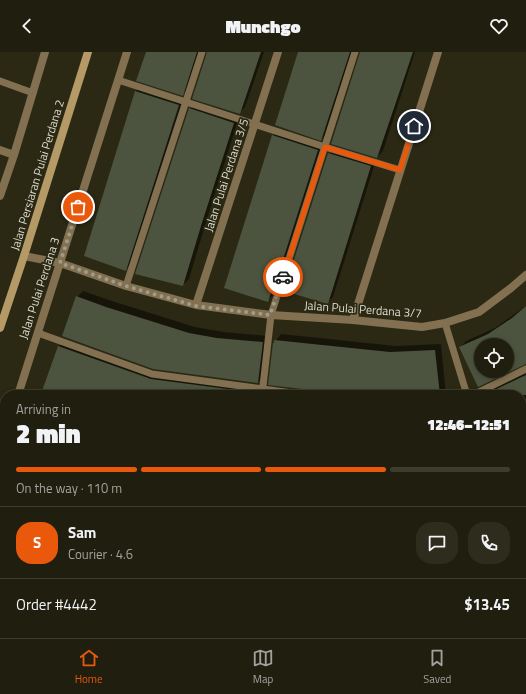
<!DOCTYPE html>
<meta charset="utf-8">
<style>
body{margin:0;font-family:"Titillium Web",sans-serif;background:#2d2c1d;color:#f1f3f6;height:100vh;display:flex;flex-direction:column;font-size:15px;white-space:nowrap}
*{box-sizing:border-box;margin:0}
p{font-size:13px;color:#a2a29e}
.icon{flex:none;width:22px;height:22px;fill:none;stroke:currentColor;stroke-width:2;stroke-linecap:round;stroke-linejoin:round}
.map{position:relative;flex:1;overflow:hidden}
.sheet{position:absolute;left:0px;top:338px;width:526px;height:248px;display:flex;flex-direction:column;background:#201f0f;border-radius:16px 16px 0 0;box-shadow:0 2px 6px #0003,0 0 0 1px #3d3d2f}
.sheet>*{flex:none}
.controls{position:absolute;left:474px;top:286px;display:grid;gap:8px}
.controls a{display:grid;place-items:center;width:40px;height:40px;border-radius:50%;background:#201f0f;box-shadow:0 2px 6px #0003,0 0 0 1px #3d3d2f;font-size:20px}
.pin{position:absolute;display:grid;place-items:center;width:34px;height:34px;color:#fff;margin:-17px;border:2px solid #fff;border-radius:50%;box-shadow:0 1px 4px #0007}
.courier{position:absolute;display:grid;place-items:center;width:40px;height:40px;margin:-20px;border:3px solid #ea580c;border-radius:50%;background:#fff;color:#222;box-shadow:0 1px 5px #0007}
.overview em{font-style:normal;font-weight:800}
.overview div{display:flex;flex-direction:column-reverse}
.overview{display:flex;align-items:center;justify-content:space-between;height:68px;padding:0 16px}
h1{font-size:26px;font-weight:800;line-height:30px}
.bar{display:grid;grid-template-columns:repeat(4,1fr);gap:6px 4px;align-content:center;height:48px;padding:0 16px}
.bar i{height:5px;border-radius:3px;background:#3d3d2f}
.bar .current{background:#ea580c}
.bar p{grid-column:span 4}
.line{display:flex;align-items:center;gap:10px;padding:0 16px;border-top:1px solid #3d3d2f}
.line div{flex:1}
.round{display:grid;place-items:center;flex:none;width:42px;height:42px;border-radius:16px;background:#2d2c1d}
header{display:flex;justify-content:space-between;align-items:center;height:52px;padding:0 16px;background:#201f0f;font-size:18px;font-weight:800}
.menu{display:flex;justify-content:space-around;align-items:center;height:56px;border-top:1px solid #3d3d2f;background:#201f0f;font-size:11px;color:#a2a29e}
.menu a{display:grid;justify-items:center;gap:2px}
.menu .current{color:#ea580c}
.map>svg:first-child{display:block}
</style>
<header><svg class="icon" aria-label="back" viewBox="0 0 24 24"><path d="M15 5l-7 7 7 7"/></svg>Munchgo<svg class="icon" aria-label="heart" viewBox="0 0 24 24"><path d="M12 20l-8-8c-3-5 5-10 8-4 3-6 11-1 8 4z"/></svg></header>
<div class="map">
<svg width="526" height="586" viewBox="0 0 526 586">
<rect width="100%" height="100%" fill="#2b2914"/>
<path fill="#673803" d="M0,516l5,2v42l-5,-2z
M526,567v19h-458l-12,-5h286l74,2 31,-2h74v-13z"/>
<path fill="#0007" fill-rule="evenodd" d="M147,0h53l-12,37 -6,5z
M208,0h56l-19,55 -6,6z
M299,0h54l-26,82 -6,5z
M360,0h55l-32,99 -6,6z
M142,33l43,14 -54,165 -6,6 11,-179z
M196,51l43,14 -32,102 -18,60 -6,6 7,-176z
M279,78l45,14 -50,150 -6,6 5,-164z
M335,96l41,12 -43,137 -6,6 2,-149z
M83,239l29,10 83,26 29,5 44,4 -4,40 -6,6 -181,-85z
M526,254v57l-48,23 -17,-39 5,-6 29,-13zM481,293h26v26h-26z
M281,282l115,12 45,-2 5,51h-389l-13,-4 15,-45 6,-6 92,33 106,18 5,4 6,-6 39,5 -1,-2 -4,-3 -33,-47z
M526,320v51l-5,2v-30h-40z
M526,411v57l-4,2 1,4 3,1v60l-5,1v-123z
M5,462v24l-5,-2v-6z"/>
<path fill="#4c543f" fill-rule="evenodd" d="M146,0h51l-14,44 -47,-15z
M207,0h54l-21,62 -48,-15z
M298,0h52l-29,89 -46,-16z
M360,0h53l-36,106 -46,-14z
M135,39l44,14 -53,166 -42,-15z
M189,56l45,15 -33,103 -18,60 -48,-12z
M272,83l46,15 -44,138 -1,-1 -5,15 -44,-14z
M328,101l43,13 -43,138 -44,-13z
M76,244l30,11 83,26 28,5 46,4 -5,41 -105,-14 -91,-33z
M526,254v58l-48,23 -19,-40 29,-13 24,-16zM481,293h26v26h-26z
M274,288l116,12 45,-2 5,45h-87l-85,-10 5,-42h1z
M58,294l93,33 106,14v2h-203l-12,-4z
M526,323v20h-42z"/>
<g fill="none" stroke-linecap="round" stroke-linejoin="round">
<path stroke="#868473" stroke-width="2.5" stroke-dasharray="3 3" stroke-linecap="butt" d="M0,542l5,2
M111,581l11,5
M191,586l1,-5
M287,586l2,-5"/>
<path stroke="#827051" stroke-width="7" d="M118,28l207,67 75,23
M0,29l33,12
M126,234l76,-234
M445,271l22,72
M38,281l114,41 155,21
M262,343l9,-80 84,-263
M473,343l53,-26
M0,421l5,2
M521,476l5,-2
M521,553l5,21
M477,581l2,5
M0,585l7,1
M500,586l17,-5"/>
<path stroke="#827051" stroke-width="8" d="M0,98l14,5
M0,144l14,-41 31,-103
M24,204l36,7 66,23 70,19 75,10 82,5 69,7 23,-4 34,-11 32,-24 15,-13
M196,253l82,-253
M353,268l85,-268
M18,343l109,-343
M0,393l5,-13
M521,401l5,-2
M0,494l5,2
M521,553l5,-1"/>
<path stroke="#b59966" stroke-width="8" d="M0,276l24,-72 64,-204"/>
</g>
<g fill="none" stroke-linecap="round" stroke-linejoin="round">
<path stroke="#9e9d8d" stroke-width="4" stroke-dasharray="0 7.2" d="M78,155l-18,56 66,23 70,20 74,9 13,-38"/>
<path stroke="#ea580c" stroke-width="5" d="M283,225l42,-130 75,23 14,-44"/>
</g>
<g text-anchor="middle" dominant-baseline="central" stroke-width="3.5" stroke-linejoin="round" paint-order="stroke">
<g font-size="12" fill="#dcdbce" stroke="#2b2914">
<text transform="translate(37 123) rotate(-73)">Jalan Persiaran Pulai Perdana 2</text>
<text transform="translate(226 123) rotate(-72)">Jalan Pulai Perdana 3/5</text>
<text transform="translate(39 236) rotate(-72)">Jalan Pulai Perdana 3</text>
<text transform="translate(363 257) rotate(4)">Jalan Pulai Perdana 3/7</text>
</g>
</g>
</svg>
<div class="controls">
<a><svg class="icon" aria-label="locate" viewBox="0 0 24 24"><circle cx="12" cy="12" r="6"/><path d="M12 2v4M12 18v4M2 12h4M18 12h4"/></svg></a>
</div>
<div class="pin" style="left:78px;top:155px;background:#ea580c"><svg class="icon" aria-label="bag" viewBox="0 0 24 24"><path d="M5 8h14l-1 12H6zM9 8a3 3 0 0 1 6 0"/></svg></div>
<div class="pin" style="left:414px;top:74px;background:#1f2937"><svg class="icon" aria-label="home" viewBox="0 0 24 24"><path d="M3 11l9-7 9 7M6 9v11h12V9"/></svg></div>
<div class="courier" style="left:283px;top:225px"><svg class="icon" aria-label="car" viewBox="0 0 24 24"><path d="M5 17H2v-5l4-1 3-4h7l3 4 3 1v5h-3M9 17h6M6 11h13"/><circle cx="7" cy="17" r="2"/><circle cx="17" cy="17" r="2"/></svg></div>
<section class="sheet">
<div class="overview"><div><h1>2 min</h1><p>Arriving in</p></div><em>12:46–12:51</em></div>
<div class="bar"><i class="current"></i><i class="current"></i><i class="current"></i><i></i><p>On the way · 110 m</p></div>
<div class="line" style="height:72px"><b class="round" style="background:#ea580c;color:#fff">S</b><div><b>Sam</b><p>Courier · 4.6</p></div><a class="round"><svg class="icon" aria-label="chat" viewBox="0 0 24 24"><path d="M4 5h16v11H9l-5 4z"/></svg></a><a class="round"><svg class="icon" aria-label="phone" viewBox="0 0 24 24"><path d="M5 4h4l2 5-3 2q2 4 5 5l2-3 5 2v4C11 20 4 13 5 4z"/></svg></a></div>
<div class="line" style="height:52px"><div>Order #4442</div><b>$13.45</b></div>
</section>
</div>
<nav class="menu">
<a class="current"><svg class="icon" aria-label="home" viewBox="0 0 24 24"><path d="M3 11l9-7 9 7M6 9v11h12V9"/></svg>Home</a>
<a><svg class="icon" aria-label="map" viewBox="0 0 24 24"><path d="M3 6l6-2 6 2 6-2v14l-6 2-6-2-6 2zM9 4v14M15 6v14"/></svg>Map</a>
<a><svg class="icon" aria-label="saved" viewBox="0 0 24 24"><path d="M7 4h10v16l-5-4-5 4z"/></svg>Saved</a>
</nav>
